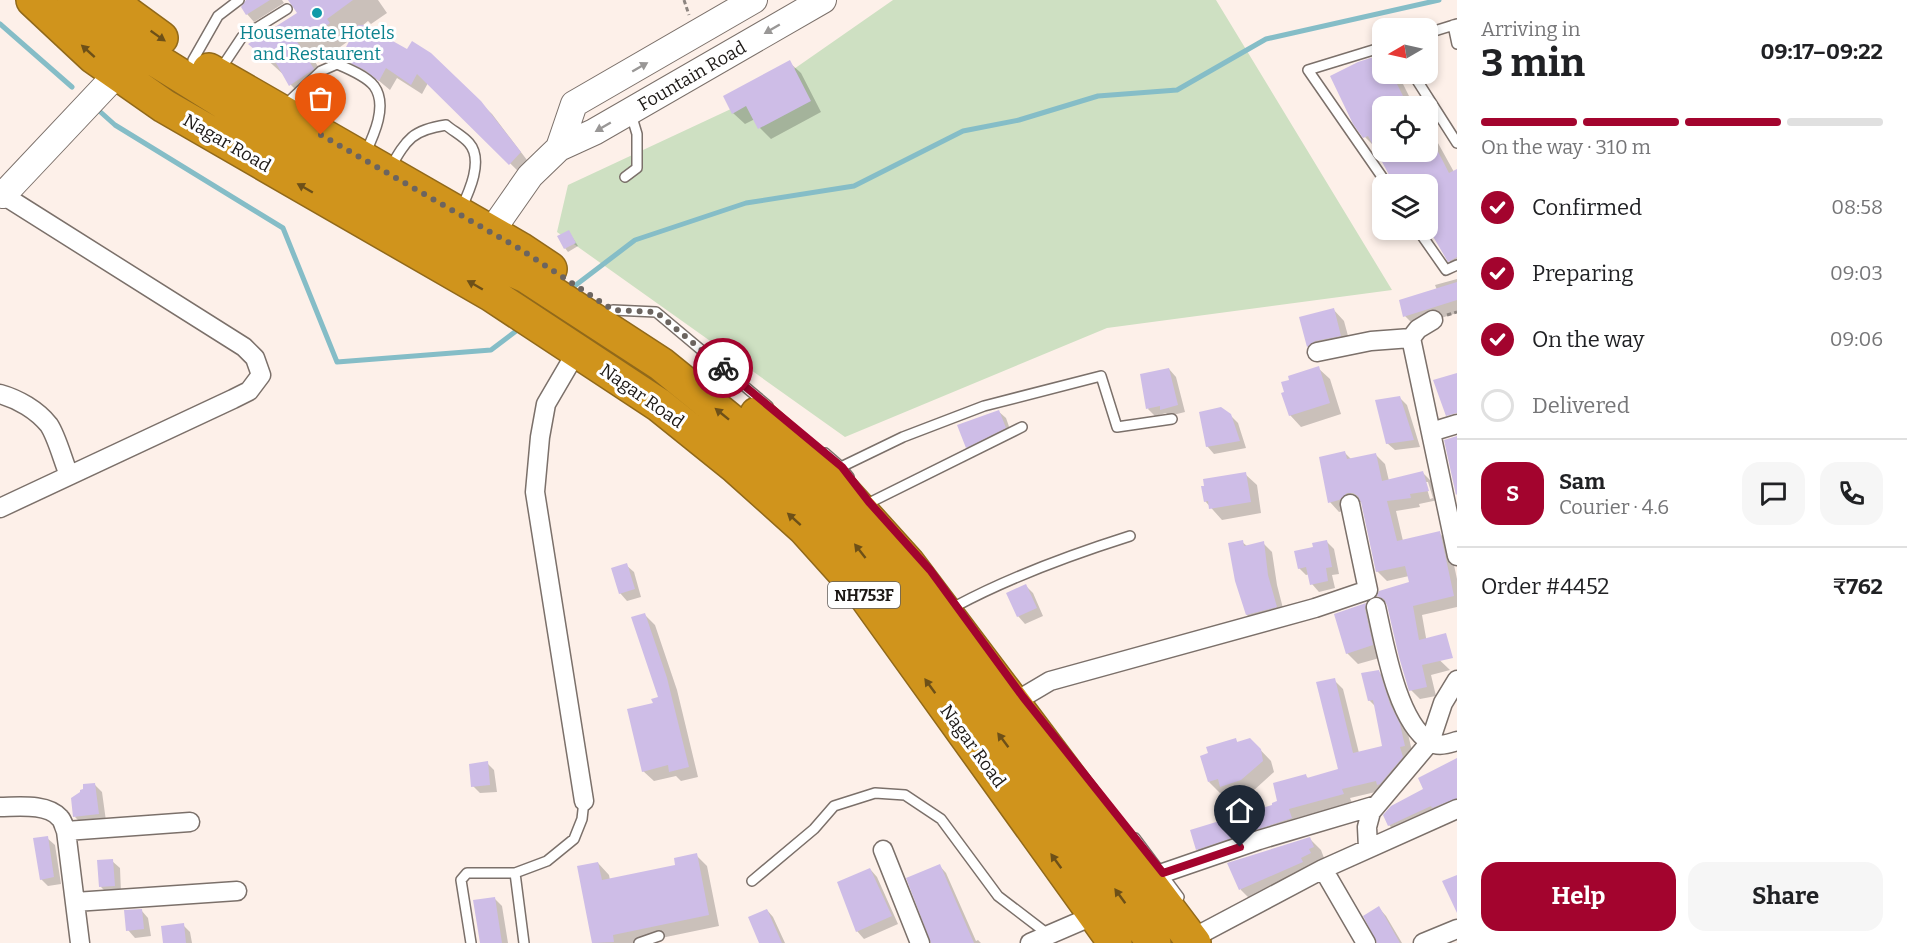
<!DOCTYPE html>
<meta charset="utf-8">
<style>
body{margin:0;font-family:Bitter,serif;background:#f6f6f6;color:#202124;height:100vh;display:flex;flex-direction:column;font-size:22px;white-space:nowrap}
*{box-sizing:border-box;margin:0}
p{font-size:20px;color:#757577}
.icon{flex:none;width:33px;height:33px;fill:none;stroke:currentColor;stroke-width:2;stroke-linecap:round;stroke-linejoin:round}
.map{position:relative;flex:1;overflow:hidden}
.sheet{display:flex;flex-direction:column;background:#fff;width:450px}
.sheet>*{flex:none}
.needle{width:39px;rotate:261deg}
.fabs{position:absolute;left:1372px;top:18px;display:grid;gap:12px}
.fabs a{display:grid;place-items:center;width:66px;height:66px;border-radius:12px;background:#fff;box-shadow:0 3px 9px #0003;font-size:30px}
.pin{position:absolute;display:grid;place-items:center;width:51px;height:51px;color:#fff;margin:-62px -26px;border-radius:50% 50% 50% 0;rotate:-45deg;box-shadow:0 0 6px #0007}
.pin .icon{rotate:45deg}
.courier{position:absolute;display:grid;place-items:center;width:60px;height:60px;margin:-30px;border:4px solid #a3042e;border-radius:50%;background:#fff;color:#222;box-shadow:0 2px 8px #0007}
.summary em{font-style:normal;font-weight:700}
.summary div{display:flex;flex-direction:column-reverse}
.summary{display:flex;align-items:center;justify-content:space-between;height:102px;padding:0 24px}
h1{font-size:39px;font-weight:700;line-height:45px}
.bar{display:grid;grid-template-columns:repeat(4,1fr);gap:9px 6px;align-content:center;height:72px;padding:0 24px}
.bar i{height:8px;border-radius:4px;background:#e0e0e0}
.bar .selected{background:#a3042e}
.bar p{grid-column:span 4}
.line{display:flex;align-items:center;gap:15px;padding:0 24px;border-top:2px solid #e0e0e0}
.line div{flex:1}
.round{display:grid;place-items:center;flex:none;width:63px;height:63px;border-radius:18px;background:#f6f6f6}
ol{padding:0 24px;list-style:none}
li{display:flex;align-items:center;gap:18px;height:66px}
li p{margin-inline-start:auto}
li .icon{padding:6px;border-radius:50%;background:#a3042e;color:#fff;stroke-width:4}
li:last-child{color:#757577}
li i{width:33px;height:33px;border:3px solid #e0e0e0;border-radius:50%}
.action{display:flex;gap:12px;margin-top:auto;padding:12px 24px}
.action a{flex:1;height:69px;border-radius:18px;background:#a3042e;color:#fff;font-size:24px;font-weight:700;line-height:69px;text-align:center}
.action a+a{background:#f6f6f6;color:#202124}
main{display:flex;flex:1;min-height:0}
.map>svg:first-child{display:block}
</style>
<main>
<div class="map">
<svg width="1457" height="943" viewBox="0 0 1457 943">
<rect width="100%" height="100%" fill="#fdf0e9"/>
<path fill="#cee0c2" d="M893,0h323l176,290 -285,38 -262,109 -288,-205 11,-47 180,-84z"/>
<path fill="#0003" fill-rule="evenodd" d="M247,0h35l2,3 -30,19 -7,-8z
M290,0h88l9,13 -16,11 -3,-3 -6,5 46,25 22,4 62,59 38,50 -9,10 -93,-91 -6,11 -25,-16 -7,12 -12,-10 -25,-12 -11,-10 17,-30 -14,10 2,4 -22,16 -19,-11 24,39 -5,7 -16,10 -18,-18 -6,-9 -35,-32 49,-31z
M1383,57v17h15l16,32h-31v46h45v-27l26,47 3,-1v97l-8,-7 -21,-36v-41h-32l-19,-35 -12,-12z
M789,62l12,11 20,39 -50,27 -11,-11 -5,-9 -10,5 -12,-11z
M569,232l9,14 -10,6 -3,-4z
M1457,279v34l-42,13 -10,-10 32,-26 -2,-5z
M1333,309l11,12 7,26 -32,10 -11,-10 -7,-29z
M1318,368l12,11 11,35 -40,13 -11,-12z
M1169,369l7,8 9,35 -16,4 -3,-3 -11,3 -7,-7z
M1400,398l7,7 13,42 -25,3 -8,-7z
M998,411l8,7 6,17 -38,19 -7,-7z
M1230,415l8,8 8,25 -32,6 -7,-8z
M1345,453l7,7 24,-5 9,9 4,17 34,-8 10,10 5,17 -19,4 1,3 -24,4 7,30 36,-8 10,9 8,37v28l-35,8 6,34 22,21 -19,5 5,21 -16,3 -9,-9 -22,-84 -10,-10 32,-13 -2,-7 -22,5 -10,-10 -14,-69h-4l-10,7 -10,3 -9,-10zM1425,482h3l5,16 -3,1z
M1245,474l12,11 4,28 -39,7 -17,-19z
M1326,541l8,8 5,25 -7,1 3,13 -16,4 -7,-8 -2,-10 -4,1 -7,-7 16,-20z
M1242,542l5,4 16,-3 9,9 5,33 8,31 -29,8 -9,-9z
M626,565l8,7 7,25 -14,4 -7,-8z
M1026,586l7,7 10,23 -18,8 -7,-8z
M1365,604l11,11 7,42 -25,7 -11,-11z
M644,614l11,11 22,65 21,87 -17,4 -5,-5 -22,5 -11,-10 17,-73z
M1378,671l9,9 11,34 10,20 5,21 -29,35 -34,8 2,5 -55,15 3,9 -94,31 -9,-9 77,-43 32,-30 3,3 30,-8 -5,-91 9,9 16,64 25,-6 -8,-40 -7,-7z
M1235,739l3,4 12,-4 21,22 3,11 -21,19 -20,6 -7,-6 -6,2 -11,-11z
M1457,762v48l-58,25 -10,-10z
M487,763l7,7 3,22 -17,1 -7,-7z
M95,785l7,7 4,29 -24,3 -7,-7z
M47,838l8,7 6,39 -13,2 -7,-7z
M1309,838l12,12 3,8 -5,2 2,5 -69,36 -11,-11 -12,-26z
M696,855l11,11 12,60 -82,17h-44l-15,-76 20,-4 11,12 1,5 67,-14z
M112,861l8,7 1,25 -13,1 -7,-7z
M939,865l7,8 30,68 2,-1 3,3h-49z
M870,869l7,8 21,47 -34,15 -7,-8z
M494,898l8,8 6,37h-27z
M1379,908l7,8 16,27h-23z
M141,910l7,8 3,18 -16,2 -7,-8z
M767,910l6,7 12,26h-24z
M183,925l7,7 2,11h-27z"/>
<g fill="none" stroke-linecap="round" stroke-linejoin="round">
<path stroke="#85bdc7" stroke-width="5" d="M0,24l72,63
M96,108l19,17 168,103 54,134 154,-12 29,-22
M568,291l67,-51 111,-37 108,-17 109,-55 56,-11 79,-24 79,-6 89,-51 173,-39"/>
</g>
<path fill="#cebde7" d="M246,0h24l-24,15 -5,-8z
M288,0h65l-26,19 3,4 -24,18 -15,-9 23,37 -25,17 -13,-23 -8,-2 -20,-17 49,-31z
M358,25h6l43,24 5,-8 19,12 50,48 40,51 -12,13 -92,-91 -6,11 -25,-17 -7,13 -14,-11 -25,-12z
M1383,54v20h9l16,32h-25v46h45v-20l21,41 8,-4v88l-9,5 -20,-34v-44h-34l-26,-48 -5,2 -10,-14 -23,-48 28,-14z
M790,60l21,41 -53,28 -12,-23 -14,8 -9,-18z
M569,230l7,13 -12,6 -7,-13z
M1457,282v18l-54,17 -4,-17z
M1334,308l7,28 -26,5 -8,6 -8,-30z
M1319,366l11,37 -41,13 -8,-23 3,-1 -3,-10 8,-2 -1,-4z
M1169,368l9,37 -18,5v-4l-14,3 -6,-35z
M1457,373v40l-11,3 -13,-36z
M1400,396l14,44 -28,4 -11,-44z
M1221,407l10,7 9,27 -34,6 -7,-35z
M999,410l7,18 -40,20 -9,-23z
M1457,436v58l-1,1 -12,-55z
M1345,451l2,8 29,-6 6,28 41,-10 6,20 -19,3 1,4 -24,3 10,40 43,-10 14,65 -41,10 6,34 27,-7 7,25 -31,7 5,22 -18,4 -10,-34 -12,-52 -3,-6 -7,-3 2,-5 30,-9 -4,-16 -29,6 -15,-70 -3,-6 -5,-3h-6l-8,7 -11,3 -9,-46z
M1246,472l5,30 -42,7 -1,-8 -4,1 -3,-16h3l-1,-7z
M1243,540l1,6 20,-5 4,34 9,32 -31,8 -11,-34 -7,-38z
M1327,540l5,27 -6,1 2,13 -18,4 -4,-18 -8,2 -4,-18 19,-4 -1,-4z
M627,563l8,26 -16,5 -8,-26z
M1026,584l11,24 -20,9 -11,-24z
M1366,603l-1,6 8,36 -27,9 -12,-40z
M645,613l22,65 22,89 -20,5 -1,-7 -26,7 -15,-63 26,-6 -2,-4 7,-2 -27,-80z
M1379,670l11,34 10,20 5,22 -5,1 3,10 -23,27 -3,1 -1,-4 -34,8 2,5 -55,15 3,9 -96,32 -6,-20 82,-25v-2l5,-2 -4,-18 33,-9 1,4 31,-9 -22,-87 19,-4 18,75 29,-7 -9,-46 -5,1 -7,-28z
M1236,738l1,4 13,-4 11,11 2,12 -22,19 -21,7 -2,-8 -10,3 -8,-26 8,-3 -2,-6z
M1457,758v40l-25,10 -1,-2 -43,20 -5,-11 8,-9 32,-17 -5,-11z
M488,761l2,24 -19,2 -2,-23z
M95,783l4,31 -26,3 -2,-19 9,-6v-2l3,-1v-5z
M48,836l6,41 -14,3 -7,-42z
M1310,837l4,10 -5,2 2,4 -10,5 2,4 -64,28 -12,-27z
M697,853l12,62 -96,20 1,7 -22,1 -15,-77 21,-4 4,18 73,-15 -1,-7z
M113,859l2,27 -16,1 -2,-27z
M940,864l8,19 26,60h-43l-25,-65z
M870,868l22,48 -36,16 -19,-50z
M1457,875v38l-15,-32z
M495,897l7,46h-22l-7,-43z
M1379,906l21,37h-23l-14,-27z
M142,909l2,20 -18,2 -2,-21z
M767,909l15,34h-23l-11,-26z
M184,923l2,20h-23l-2,-17z"/>
<g fill="none" stroke-linecap="round" stroke-linejoin="round">
<g stroke="#7b706a" stroke-width="12">
<path id="lane" d="M1453,25l4,19
M1428,33l29,-9
M1383,47l-75,23 79,114
M193,60l25,-44 21,-16
M220,70l22,-33 45,-28
M1413,74l44,69
M283,107l38,-36 16,-7c12,5 29,12 37,22 14,19 0,49 -9,68
M390,168c17,-29 22,-38 56,-43 7,6 17,11 23,18 15,17 0,49 -8,66
M625,177l12,-9v-34l-6,-20
M1418,230l28,40 11,-5
M613,310l43,2 112,94
M825,453l16,14 8,10
M841,467l62,-30 81,-31 117,-30 16,51 55,-8
M869,503l153,-76
M956,606c56,-30 114,-51 174,-70
M1135,838l44,59
M515,873l9,70
M752,881l62,-52 20,-23 41,-13 30,2 36,24 57,77 51,39
M471,943l-10,-63 6,-7h48l32,-12 27,-22 8,-20 2,-18
M639,943l20,-7"/>
</g>
<g stroke="#7b706a" stroke-width="21">
<path id="street" d="M1433,320l-15,9 -7,9 46,218
M577,351l-31,53 -6,33 -5,55 49,309
M1317,352l54,-11 40,-3
M0,394c18,5 37,16 49,31 8,12 14,36 20,50
M1431,432l26,-8
M0,508l233,-109 16,-8 12,-16 -6,-17 -11,-11 -241,-152
M1376,607c8,35 21,115 54,135 8,5 19,2 27,-1
M1023,697l27,-16 265,-73 53,-18 -18,-86
M0,807c17,0 47,-4 60,11 3,3 4,9 6,13l14,112
M66,831l124,-9
M1368,848l-1,-21 4,-15 59,-70 13,-39 14,-23
M883,850l37,93
M1323,869l43,74
M1163,873l96,-33 118,-35
M75,902l162,-11
M1191,939l132,-70 134,-60
M1030,943l65,-28
M1423,943l34,-14"/>
</g>
<g stroke="#7b706a" stroke-width="28">
<path id="secondary" d="M559,148l15,-44 180,-104
M0,193l3,2 114,-121
M491,232l39,-56 29,-28 35,-16 229,-132"/>
</g>
<g stroke="#91691a" stroke-width="36">
<path id="highway" d="M33,0l61,57 70,49 328,189 167,110 77,62 68,61 63,70 248,345
M74,0l18,17 46,32 90,56 25,24 107,64 120,62 46,21 135,88 91,74 59,57 44,49 299,399
M112,0l16,14 33,24
M209,70l311,179 30,20
M757,414l85,76 66,73 286,380"/>
</g>
<path stroke="#8d8580" stroke-width="3" stroke-dasharray="4.5 3" stroke-linecap="butt" d="M684,0l5,15
M1447,315l10,-3"/>
<use href="#lane" stroke="#fff" stroke-width="9"/>
<use href="#street" stroke="#fff" stroke-width="18"/>
<use href="#secondary" stroke="#fff" stroke-width="26"/>
<use href="#highway" stroke="#d0941c" stroke-width="33"/>
</g>
<defs><path id="oneway-solid" d="M-6-.8H1V-3.2L6.5 0L1 3.2V.8H-6Z" transform="scale(1.5)"/></defs>
<g fill="#999796">
<use href="#oneway-solid" transform="translate(772 29) rotate(150)"/>
<use href="#oneway-solid" transform="translate(640 67) rotate(-30)"/>
<use href="#oneway-solid" transform="translate(603 127) rotate(150)"/>
</g>
<g fill="#6d5018">
<use href="#oneway-solid" transform="translate(158 36) rotate(35)"/>
<use href="#oneway-solid" transform="translate(88 51) rotate(-138)"/>
<use href="#oneway-solid" transform="translate(305 188) rotate(-150)"/>
<use href="#oneway-solid" transform="translate(475 285) rotate(-150)"/>
<use href="#oneway-solid" transform="translate(722 414) rotate(-141)"/>
<use href="#oneway-solid" transform="translate(794 519) rotate(-138)"/>
<use href="#oneway-solid" transform="translate(860 551) rotate(-128)"/>
<use href="#oneway-solid" transform="translate(930 686) rotate(-126)"/>
<use href="#oneway-solid" transform="translate(1003 740) rotate(-127)"/>
<use href="#oneway-solid" transform="translate(1056 861) rotate(-126)"/>
<use href="#oneway-solid" transform="translate(1120 896) rotate(-126)"/>
</g>
<g fill="none" stroke-linecap="round" stroke-linejoin="round">
<path stroke="#6b645f" stroke-width="6" stroke-dasharray="0 10.8" d="M321,135l199,114 93,61 43,2 67,56"/>
<path stroke="#a3042e" stroke-width="8" d="M723,368l119,99 27,35 61,68 93,127 140,176 77,-26"/>
</g>
<circle fill="#0f9aa8" stroke="#fff" stroke-width="2" cx="317" cy="13" r="6"/>
<g text-anchor="middle" dominant-baseline="central" stroke-width="6" stroke-linejoin="round" paint-order="stroke">
<rect fill="#fff" stroke="#605d5b" stroke-width="1.5" x="828" y="582" width="72" height="26" rx="4.5"/>
<g font-size="16" font-weight="bold" fill="#1c1815">
<text x="864" y="595">NH753F</text>
</g>
<g font-size="18" fill="#0d838f" stroke="#fff">
<text x="317" y="33">Housemate Hotels<tspan x="317" dy="21">and Restaurent</tspan></text>
</g>
<g font-size="18" fill="#1c1815" stroke="#fff">
<text transform="translate(692 76) rotate(-30)">Fountain Road</text>
<text transform="translate(227 143) rotate(30)">Nagar Road</text>
<text transform="translate(642 396) rotate(35)">Nagar Road</text>
<text transform="translate(973 746) rotate(54)">Nagar Road</text>
</g>
</g>
</svg>
<div class="fabs">
<a><svg class="needle" viewBox="-14 -14 28 28"><path d="M0-13l5 13h-10z" fill="#e53935"/><path d="M0 13l5-13h-10z" fill="#757577"/></svg></a>
<a><svg class="icon" aria-label="locate" viewBox="0 0 24 24"><circle cx="12" cy="12" r="6"/><path d="M12 2v4M12 18v4M2 12h4M18 12h4"/></svg></a>
<a><svg class="icon" aria-label="layers" viewBox="0 0 24 24"><path d="M12 4l9 5-9 5-9-5zM3 14l9 5 9-5"/></svg></a>
</div>
<div class="pin" style="left:321px;top:135px;background:#ea580c"><svg class="icon" aria-label="bag" viewBox="0 0 24 24"><path d="M5 8h14l-1 12H6zM9 8a3 3 0 0 1 6 0"/></svg></div>
<div class="pin" style="left:1240px;top:847px;background:#1f2937"><svg class="icon" aria-label="home" viewBox="0 0 24 24"><path d="M3 11l9-7 9 7M6 9v11h12V9"/></svg></div>
<div class="courier" style="left:723px;top:368px"><svg class="icon" aria-label="bike" viewBox="0 0 24 24"><circle cx="6" cy="16" r="4"/><circle cx="18" cy="16" r="4"/><path d="M6 16l4-8h5l3 8M10 8l3 8H6M13 5h3"/></svg></div>
</div>
<section class="sheet">
<div class="summary"><div><h1>3 min</h1><p>Arriving in</p></div><em>09:17–09:22</em></div>
<div class="bar"><i class="selected"></i><i class="selected"></i><i class="selected"></i><i></i><p>On the way · 310 m</p></div>
<ol>
<li><svg class="icon" aria-label="check" viewBox="0 0 24 24"><path d="M5 12l5 5 9-10"/></svg>Confirmed<p>08:58</p></li>
<li><svg class="icon" aria-label="check" viewBox="0 0 24 24"><path d="M5 12l5 5 9-10"/></svg>Preparing<p>09:03</p></li>
<li><svg class="icon" aria-label="check" viewBox="0 0 24 24"><path d="M5 12l5 5 9-10"/></svg>On the way<p>09:06</p></li>
<li><i></i>Delivered</li>
</ol>
<div class="line" style="height:108px"><b class="round" style="background:#a3042e;color:#fff">S</b><div><b>Sam</b><p>Courier · 4.6</p></div><a class="round"><svg class="icon" aria-label="chat" viewBox="0 0 24 24"><path d="M4 5h16v11H9l-5 4z"/></svg></a><a class="round"><svg class="icon" aria-label="phone" viewBox="0 0 24 24"><path d="M5 4h4l2 5-3 2q2 4 5 5l2-3 5 2v4C11 20 4 13 5 4z"/></svg></a></div>
<div class="line" style="height:78px"><div>Order #4452</div><b>₹762</b></div>
<div class="action"><a>Help</a><a>Share</a></div>
</section>
</main>
